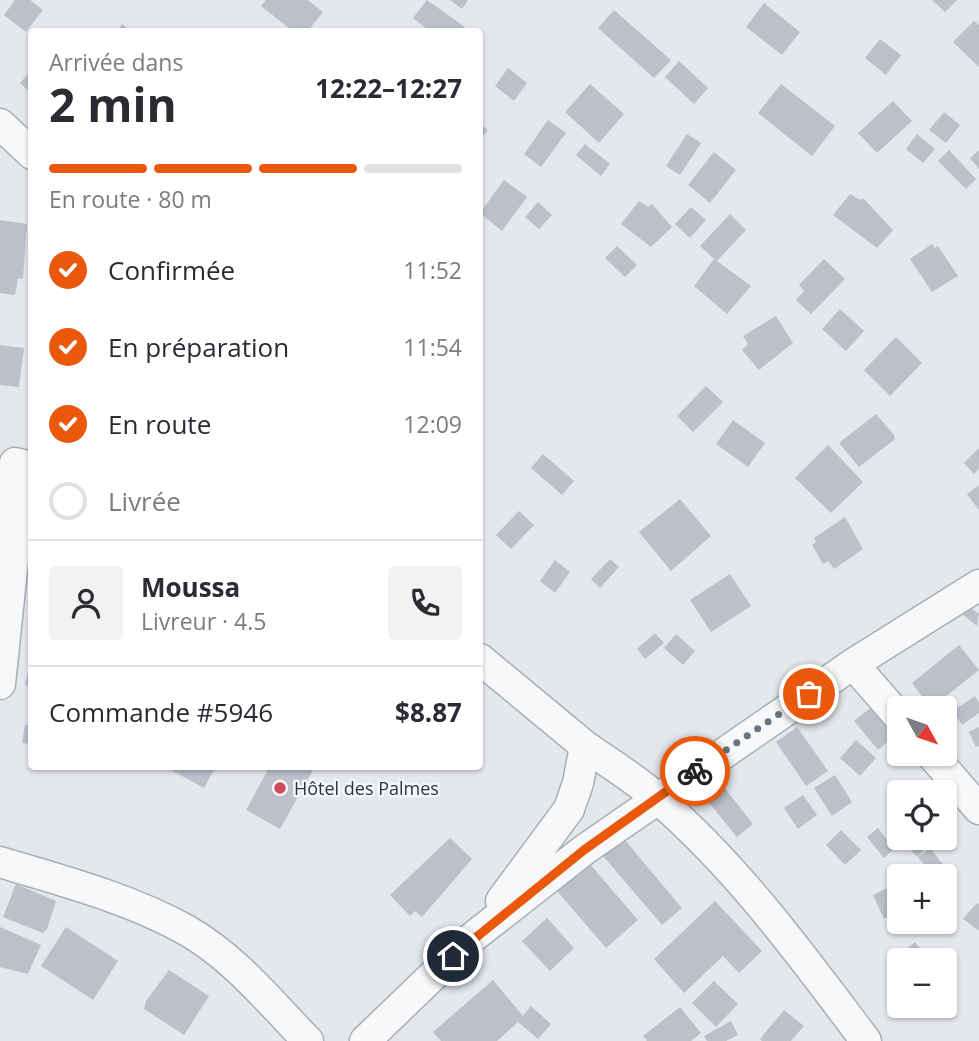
<!DOCTYPE html>
<html lang="fr">
<meta charset="utf-8">
<style>
body{margin:0;font-family:"Open Sans",sans-serif;background:#f2f2f3;color:#2b2b33;height:100vh;display:flex;flex-direction:column;font-size:26px;white-space:nowrap}
*{box-sizing:border-box;margin:0}
p{font-size:23px;color:#7c7c81}
.icon{flex:none;width:38px;height:38px;fill:none;stroke:currentColor;stroke-width:2;stroke-linecap:round;stroke-linejoin:round}
.map{position:relative;flex:1;overflow:hidden}
.sheet{position:absolute;left:28px;top:28px;width:455px;height:742px;display:flex;flex-direction:column;background:#fff;border-radius:7px;box-shadow:0 2px 5px #0004}
.sheet>*{flex:none}
.needle{width:46px;rotate:130deg}
.fabs{position:absolute;left:887px;top:696px;display:grid;gap:14px}
.fabs a{display:grid;place-items:center;width:70px;height:70px;border-radius:7px;background:#fff;box-shadow:0 2px 5px #0004;font-size:35px}
.pin{position:absolute;display:grid;place-items:center;width:60px;height:60px;color:#fff;margin:-30px;border:4px solid #fff;border-radius:50%;box-shadow:0 2px 7px #0007}
.courier{position:absolute;display:grid;place-items:center;width:70px;height:70px;margin:-35px;border:5px solid #ea580c;border-radius:50%;background:#fff;color:#222;box-shadow:0 2px 9px #0007}
.summary em{font-style:normal;font-weight:700}
.summary div{display:flex;flex-direction:column-reverse}
.summary{display:flex;align-items:center;justify-content:space-between;height:119px;padding:0 21px}
h1{font-size:46px;font-weight:700;line-height:52px}
.bar{display:grid;grid-template-columns:repeat(4,1fr);gap:10px 7px;align-content:center;height:84px;padding:0 21px}
.bar i{height:9px;border-radius:5px;background:#e1e1e2}
.bar .active{background:#ea580c}
.bar p{grid-column:span 4}
.line{display:flex;align-items:center;gap:18px;padding:0 21px;border-top:2px solid #e1e1e2}
.line div{flex:1}
.round{display:grid;place-items:center;flex:none;width:74px;height:74px;border-radius:7px;background:#f2f2f3}
ol{padding:0 21px;list-style:none}
li{display:flex;align-items:center;gap:21px;height:77px}
li p{margin-inline-start:auto}
li .icon{padding:7px;border-radius:50%;background:#ea580c;color:#fff;stroke-width:4}
li:last-child{color:#7c7c81}
li i{width:38px;height:38px;border:4px solid #e1e1e2;border-radius:50%}
.map>svg:first-child{display:block}
</style>
<div class="map">
<svg width="979" height="1041" viewBox="0 0 979 1041">
<rect width="100%" height="100%" fill="#e4e7ec"/>
<path fill="#bbc0ca" d="M15,0h15l13,10 -17,22 -22,-17z
M266,0h42l15,12 -16,20h-13l-33,-26z
M427,0l38,27 -3,5h-31l-18,-14z
M450,0h18l-6,9z
M932,0h25l-12,12z
M764,3l36,29 -18,23 -36,-28z
M614,10l57,50 -17,18 -56,-50z
M974,21l5,4v42l-26,-25z
M122,24l10,8h-16z
M880,39l21,16 -15,20 -21,-17z
M679,61l29,27 -14,16 -29,-27z
M508,68l19,15 -13,18 -19,-15z
M32,70v24l-12,-11z
M590,84l34,30 -25,29 -34,-31z
M781,84l54,42 -23,30 -54,-43z
M893,101l19,20 -35,32 -19,-20z
M944,112l16,13 -14,18 -17,-13z
M548,120l18,13 -25,34 -17,-13z
M480,123l8,7 -8,9z
M687,134l14,9 -21,32 -14,-9z
M917,134l18,15 -12,14 -17,-14z
M585,144l25,20 -9,12 -25,-21z
M949,150l27,29 -10,10 -28,-28z
M979,150v19l-9,-11z
M714,152l22,18 -26,33 -22,-18z
M504,180l23,17 -25,34 -22,-18z
M850,194l11,6 2,-2 30,32 -16,18 -44,-33z
M639,201l9,6 4,-3 20,23 -21,20 -30,-23z
M538,202l14,13 -13,14 -14,-12z
M691,207l15,13 -16,18 -15,-14z
M730,214l16,16 -29,31 34,25 -24,28 -33,-28 20,-27 -14,-13z
M0,220l27,4 -4,55 -5,-1 -3,17 -15,-2z
M932,244l3,4 3,-2 20,30 -26,16 -22,-33z
M617,246l20,19 -12,12 -20,-19z
M824,259l21,20 -34,35 -15,-14 8,-9 -5,-6z
M840,309l24,22 -18,20 -24,-22z
M776,316l17,27 -34,27 -17,-20 6,-6 -5,-8z
M896,337l26,26 -32,33 -26,-26z
M0,345l24,3 -5,39 -19,-2z
M706,386l17,16 -30,30 -16,-16z
M876,414l18,21 1,4 -36,28 -20,-24z
M733,420l32,23 -17,24 -32,-23z
M828,445l35,37 -32,31 -36,-35z
M979,448v21l-5,5 -10,-11z
M543,454l31,27 -12,14 -31,-27z
M979,485v25l-12,-16z
M680,499l31,37 -40,35 -32,-39z
M519,511l15,14 -23,24 -15,-14z
M845,517l18,32 -29,20 -6,-8 -5,3 -11,-19 4,-3 -2,-4z
M610,559l9,8 -19,21 -9,-9z
M555,560l15,12 -15,21 -15,-12z
M730,574l21,32 -40,26 -21,-32z
M964,602l15,12 -2,12 -20,-16z
M655,633l9,10 -19,16 -8,-10z
M676,634l19,17 -12,14 -19,-17z
M959,645l20,25 -48,38 -19,-25z
M29,668h3v19l-7,-2z
M975,696l4,7v10l-17,12 -9,-14z
M870,708l24,28 -16,14 -24,-29z
M25,725h7v19l-10,-1z
M797,727l31,44 -22,15 -30,-44z
M979,727v19l-3,1 -7,-15z
M856,740l20,18 -16,18 -20,-18z
M173,766h43l-12,22 -33,-18z
M270,766h45l-35,63 -34,-19z
M835,775l17,27 -20,14 -18,-28z
M723,786l30,38 -16,13 -31,-38z
M803,795l14,20 -19,14 -14,-21z
M900,798v22l-11,-13z
M878,828l16,21 -10,9 -17,-21z
M841,830l20,20 -16,15 -19,-20z
M619,833l63,75 -20,17 -64,-75z
M450,838l22,21 -50,58 -7,-6 -5,5 -20,-21z
M922,838l9,3 -13,16 -7,-6z
M930,848l19,24 -7,5h-8l-16,-20z
M589,863l49,57 -32,28 -49,-57z
M897,883l3,28 -16,8 -11,-24z
M16,884l40,17 -9,28 -4,4 -40,-16z
M715,901l47,50 -23,22 -16,-17 -39,37 -30,-34z
M977,903l2,1v27l-16,-12z
M547,918l27,30 -24,23 -28,-30z
M0,927l41,18 -13,29 -28,-7z
M66,927l52,34 -25,39 -52,-34z
M915,942l13,15 -4,4h-24v4l-5,-7z
M169,970l40,26 -25,39 -40,-26 2,-8z
M493,980l30,36 8,-10 20,18 -13,15 -20,-17 -21,19h-56l-8,-9z
M714,981l24,23 -22,23 -24,-24z
M680,1007l21,26 -10,8h-44l-4,-5z
M784,1010l20,16 -13,15h-29l-2,-2z
M731,1021l7,14 -12,6h-19l-3,-5z"/>
<g fill="none" stroke-linecap="round" stroke-linejoin="round">
<g stroke="#a9aeb7" stroke-width="33">
<path id="minor" d="M0,124l32,30
M480,659l105,87 -7,37 -9,26 -68,92
M853,664l47,54
M0,684l14,-134 1,-87 17,4
M585,746c24,17 51,33 73,53 81,70 144,157 208,242
M931,754l48,55
M0,862c62,19 129,36 186,68 48,27 84,72 122,111
M365,1041l108,-104 111,-87 269,-186 126,-79"/>
</g>
<use href="#minor" stroke="#f7f8fa" stroke-width="30"/>
</g>
<g fill="none" stroke-linecap="round" stroke-linejoin="round">
<path stroke="#6c737f" stroke-width="7" stroke-dasharray="0 12.6" d="M695,771l114,-77"/>
<path stroke="#ea580c" stroke-width="9" d="M453,956l131,-106 111,-79"/>
</g>
<circle fill="#d1495b" stroke="#f4f6f9" stroke-width="2.5" cx="280" cy="788" r="7"/>
<g text-anchor="middle" dominant-baseline="central" stroke-width="5" stroke-linejoin="round" paint-order="stroke">
<g font-size="18" fill="#2b3445" stroke="#f4f6f9" text-anchor="start">
<text x="294" y="788">Hôtel des Palmes</text>
</g>
</g>
</svg>
<div class="fabs">
<a><svg class="needle" viewBox="-14 -14 28 28"><path d="M0-13l5 13h-10z" fill="#e53935"/><path d="M0 13l5-13h-10z" fill="#7c7c81"/></svg></a>
<a><svg class="icon" aria-label="locate" viewBox="0 0 24 24"><circle cx="12" cy="12" r="6"/><path d="M12 2v4M12 18v4M2 12h4M18 12h4"/></svg></a>
<a>+</a>
<a>−</a>
</div>
<div class="pin" style="left:809px;top:694px;background:#ea580c"><svg class="icon" aria-label="bag" viewBox="0 0 24 24"><path d="M5 8h14l-1 12H6zM9 8a3 3 0 0 1 6 0"/></svg></div>
<div class="pin" style="left:453px;top:956px;background:#1f2937"><svg class="icon" aria-label="home" viewBox="0 0 24 24"><path d="M3 11l9-7 9 7M6 9v11h12V9"/></svg></div>
<div class="courier" style="left:695px;top:771px"><svg class="icon" aria-label="bike" viewBox="0 0 24 24"><circle cx="6" cy="16" r="4"/><circle cx="18" cy="16" r="4"/><path d="M6 16l4-8h5l3 8M10 8l3 8H6M13 5h3"/></svg></div>
<section class="sheet">
<div class="summary"><div><h1>2 min</h1><p>Arrivée dans</p></div><em>12:22–12:27</em></div>
<div class="bar"><i class="active"></i><i class="active"></i><i class="active"></i><i></i><p>En route · 80 m</p></div>
<ol>
<li><svg class="icon" aria-label="check" viewBox="0 0 24 24"><path d="M5 12l5 5 9-10"/></svg>Confirmée<p>11:52</p></li>
<li><svg class="icon" aria-label="check" viewBox="0 0 24 24"><path d="M5 12l5 5 9-10"/></svg>En préparation<p>11:54</p></li>
<li><svg class="icon" aria-label="check" viewBox="0 0 24 24"><path d="M5 12l5 5 9-10"/></svg>En route<p>12:09</p></li>
<li><i></i>Livrée</li>
</ol>
<div class="line" style="height:126px"><a class="round"><svg class="icon" aria-label="person" viewBox="0 0 24 24"><circle cx="12" cy="8" r="4"/><path d="M4 21q1-7 8-7t8 7"/></svg></a><div><b>Moussa</b><p>Livreur · 4.5</p></div><a class="round"><svg class="icon" aria-label="phone" viewBox="0 0 24 24"><path d="M5 4h4l2 5-3 2q2 4 5 5l2-3 5 2v4C11 20 4 13 5 4z"/></svg></a></div>
<div class="line" style="height:91px"><div>Commande #5946</div><b>$8.87</b></div>
</section>
</div>
